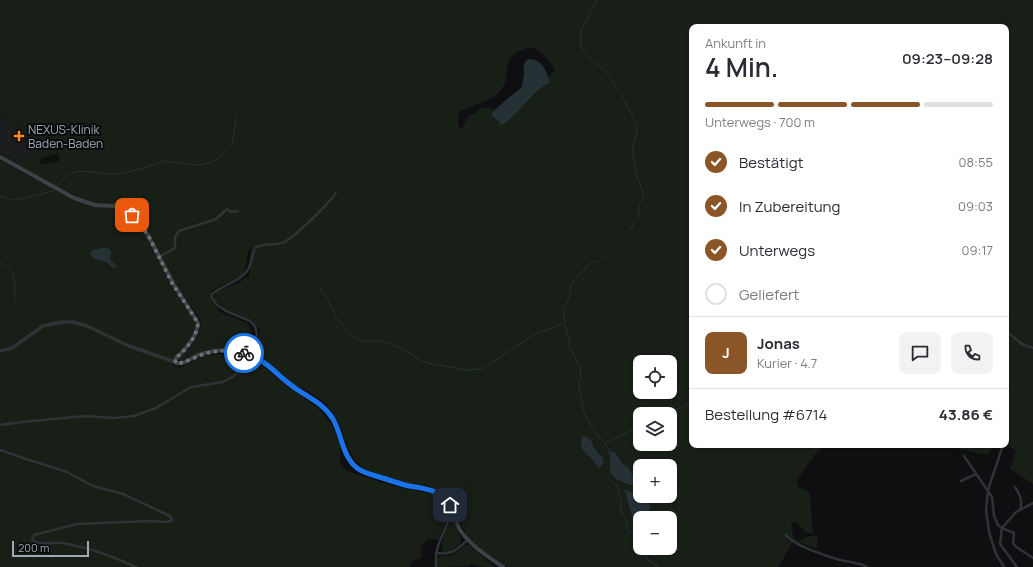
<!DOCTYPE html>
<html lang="de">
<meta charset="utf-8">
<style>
body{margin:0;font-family:Manrope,sans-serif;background:#f2f2f3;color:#2b2b33;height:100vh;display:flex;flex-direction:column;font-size:15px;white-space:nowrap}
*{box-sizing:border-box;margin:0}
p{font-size:13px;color:#7c7c81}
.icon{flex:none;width:22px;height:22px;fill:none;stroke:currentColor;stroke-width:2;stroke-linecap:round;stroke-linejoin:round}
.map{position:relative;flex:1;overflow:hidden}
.sheet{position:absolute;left:689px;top:24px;width:320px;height:424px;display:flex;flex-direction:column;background:#fff;border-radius:8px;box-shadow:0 1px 3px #0004}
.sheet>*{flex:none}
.buttons{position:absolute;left:633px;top:355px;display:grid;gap:8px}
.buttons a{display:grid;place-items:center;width:44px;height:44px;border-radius:8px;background:#fff;box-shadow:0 1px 3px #0004;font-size:20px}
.scale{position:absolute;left:12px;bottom:10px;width:77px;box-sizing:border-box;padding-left:4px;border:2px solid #9fa9b3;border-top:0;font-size:11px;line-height:14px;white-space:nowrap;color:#9fa9b3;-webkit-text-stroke:3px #0a0a0c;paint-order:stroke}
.pin{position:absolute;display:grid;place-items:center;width:34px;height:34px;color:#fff;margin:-17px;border-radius:8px;box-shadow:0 2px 6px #0006}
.courier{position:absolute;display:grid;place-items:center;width:40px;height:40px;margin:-20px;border:3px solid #1a73e8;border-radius:50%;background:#fff;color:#222;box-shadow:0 1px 5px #0007}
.head em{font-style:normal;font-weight:600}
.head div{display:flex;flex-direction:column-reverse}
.head{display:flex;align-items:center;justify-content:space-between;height:68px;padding:0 16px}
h1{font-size:26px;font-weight:600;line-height:30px}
.bar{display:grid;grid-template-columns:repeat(4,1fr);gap:6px 4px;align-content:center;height:48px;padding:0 16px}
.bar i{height:5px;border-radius:3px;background:#e1e1e2}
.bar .active{background:#8a5627}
.bar p{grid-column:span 4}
.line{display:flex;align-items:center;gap:10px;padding:0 16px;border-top:1px solid #e1e1e2}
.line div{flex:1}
.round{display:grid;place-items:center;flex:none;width:42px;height:42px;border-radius:8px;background:#f2f2f3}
ol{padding:0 16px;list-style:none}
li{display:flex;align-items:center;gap:12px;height:44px}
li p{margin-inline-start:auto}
li .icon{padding:4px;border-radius:50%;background:#8a5627;color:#fff;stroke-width:4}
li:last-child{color:#7c7c81}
li i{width:22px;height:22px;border:2px solid #e1e1e2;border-radius:50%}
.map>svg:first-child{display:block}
</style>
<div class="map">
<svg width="1033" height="567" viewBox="0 0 1033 567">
<rect width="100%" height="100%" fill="#0f0f11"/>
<path fill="#1b1c1e" d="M0,118l16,9 17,5 10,8 -1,8 -25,11 -17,-5z"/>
<path fill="#171f17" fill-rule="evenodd" d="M0,0h1033v484l-23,-15 6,-19 -10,-5v-418h-314v418h136l-11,7 -21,29 3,2 -1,4 9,3 3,4 3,40c-8,0 -12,-7 -17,-12h-5l3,17 5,2 10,-5h9l-1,10 -1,3 -29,-11 -1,2 6,3 -13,23 1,1h-273l-17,-11 -22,-18 -10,-19 -4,-17 -11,-11 -19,-6 -24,-3 -34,-12 -10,-9 -8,-14 -10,-26 -11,-17 -13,-9 -24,-13 -34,-29 -1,-4 5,-20c-10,-16 -35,-14 -46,-30l2,-7 24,-10 6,-5 3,1 2,-30 -3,3 -3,21 -8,6 -26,13v9l9,12 27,11 5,7 -3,14 -5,5 -23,-1 -34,9v1l-7,4 -2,-3 14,-14 9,-17 -1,-9 -20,-28 -16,-29h-4l35,58c3,16 -13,30 -24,40 1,6 4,6 9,8l23,-12 15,-2 22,2 1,3 3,2 -3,8 3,2 8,-13h1l31,26 34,24 14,17 8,20v18l7,8 46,15 42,8 12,17v9l-9,20 -10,-1 -7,7v12l-9,3 -2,6h-410v-407l34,19 6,-2 -40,-20v-3l17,5 25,-11 1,-7 -10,-9 -17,-5 -16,-9zM530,47c13,4 18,12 25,23l-2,3 -5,4 2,6 -10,6 -27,27 -13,6 -5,-3 -4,-5 4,-5 -12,-2 -8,6 -7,3 -6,12 -3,1 -1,-10 1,-7c12,-7 31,-9 41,-21 16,-18 -6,-33 30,-44zM58,154l1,7 -14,3 -5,-1 1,-5zM640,362h30v30h-30zM640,414h30v30h-30zM582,436l12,9 3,6 4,3 -3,15 -17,-26zM614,451l8,12 6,4 10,17 -4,2 -14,-4 -8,-5 -2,-9 -1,-16zM640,466h30v30h-28l6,4 2,12 -4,6h24v30h-10l-5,9 -5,-1 -6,-8h-4v-6l-3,-8 3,-4v-7h-6l-4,-15 -6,-17 16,4z
M956,445h38l-6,10 -29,-6z
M453,520l5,13 3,4 -1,7 -10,8h-7c-4,-12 3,-21 8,-31z
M466,545h3l22,19 5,3h-12l-13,-3v2l-35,1v-9h2l1,-2h12z"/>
<path fill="#253135" d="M528,59c15,0 18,12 22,24 -4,2 -8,4 -11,7 -9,7 -30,34 -39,35l-1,-1 1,-2 -5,-3 -4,-5c9,-10 20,-18 31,-27 0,-4 2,-9 2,-13 0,-6 -2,-10 4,-15z
M106,247l5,4 -1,9 5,4 1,3 -2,1c-4,-1 -4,-4 -8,-6 -6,-3 -13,0 -16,-9l3,-3z
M582,436c11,2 9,7 15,15 6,8 10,9 2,18l-9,-12 -9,-9z
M614,451l8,12 6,4 10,17 -4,2c-29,-9 -21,-8 -25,-34z
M624,490c15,4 35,8 22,28h-6v5l-5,2z
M644,548h16l-2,7 -6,2z"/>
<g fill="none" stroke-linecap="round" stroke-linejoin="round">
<path stroke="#253135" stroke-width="1" d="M597,0l-16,31v16l9,12 16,12 12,19
M621,95c6,10 15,24 16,36 0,6 -4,10 -4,15 -1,6 1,15 2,21 1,11 7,19 9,30l-5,7v7l-1,5
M232,144l5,-29
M58,185c16,-23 33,-10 56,-11 17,-1 34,-8 51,-13 2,0 6,1 8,1 17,2 27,6 42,-2 5,-3 9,-5 11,-10
M0,196l13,4h4l36,-9
M628,230l4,-2 3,-8
M601,259l6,-4
M597,261l-5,1 -4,3 -16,18 -3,15 -5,10v14l6,20 -1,4 11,21 1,11 -2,3v6l5,26 11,19 11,13 4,9
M0,263c15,4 15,19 15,32
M318,286l10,13 8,19 19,20 5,3h19l9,2 15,6 17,11 8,3 37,7 17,-1 56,-37 13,-3 12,-6
M15,297v4l4,4
M666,414c8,-4 22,-7 26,-16
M605,443l35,-17
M609,477l2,-3 -1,-15
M610,480l8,7 3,13v12l6,8 -1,8 2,3 5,3 7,14
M640,548l8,12 11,7"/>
<path stroke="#303236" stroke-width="2.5" d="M159,257l16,-9v-11l4,-6 37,-12 11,-10 4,3 7,-1
M1006,331l16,13 11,4
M0,425l22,-3 63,-6 29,2 20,-2 22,-8 35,-21 32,-5 11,-6 10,-11 9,-16 4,-15 -2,-8 -5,-5 -24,-10 -9,-6 -5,-7v-4c11,-9 27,-12 35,-23 4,-5 5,-16 8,-23 10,-6 18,-2 27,-5 10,-3 50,-42 54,-51
M1003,445l-15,45 -2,20 3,22 7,22 8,13
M0,450l26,9 41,13 26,14 30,8 47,22 2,4 -5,2 -17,-1 -73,3 -43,11 -2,4c5,7 21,3 30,4 26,4 50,13 74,24
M964,456l28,41 2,19 4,9 4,3 12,5 -1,10 2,3 18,12
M961,481l15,-7
M1015,487c5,8 8,14 5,23
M1002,528l-2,16 17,23
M1002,528l14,-16 17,-9
M786,535c6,10 43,22 54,25 9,2 19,2 27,7
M436,553c17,2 20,-3 32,-13
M436,567c-2,-23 9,-34 15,-53l2,-1"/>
<path stroke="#303236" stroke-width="3.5" d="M0,351l12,-3 31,-22 19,-4h11l14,4 42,20 46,16"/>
<path stroke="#3e4146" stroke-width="4" d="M0,157l74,41 21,7 18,1 15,4 20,25 25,48 25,40c-1,14 -12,26 -22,35l-1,2 1,3c7,2 16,-5 22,-8 17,-6 40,-7 57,1 13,7 24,20 35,29 15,12 31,16 42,33 10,16 10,36 24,49 5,5 13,7 19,9 11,4 21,7 32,9 13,3 24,3 35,10 12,8 11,24 18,35 10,15 28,27 43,37"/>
</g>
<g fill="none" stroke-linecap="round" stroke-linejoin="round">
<path stroke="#6d737a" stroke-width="4" stroke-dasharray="0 7.2" d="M132,215l16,20 24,48 26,40c-1,14 -12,26 -22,35l-1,2 1,3c6,2 27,-10 36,-11 11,-2 22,-2 32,1"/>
<path stroke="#1a73e8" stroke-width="5" d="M244,353c20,5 32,21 47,32 15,12 32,17 42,34 9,16 9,37 24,49 5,4 12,6 19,8 10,3 19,6 29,9 17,4 35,3 45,20"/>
</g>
<path fill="#ff8a19" stroke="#0a0a0c" stroke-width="1.5" d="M17 130h4v4h4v4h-4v4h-4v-4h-4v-4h4z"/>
<g text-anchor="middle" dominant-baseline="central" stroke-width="4" stroke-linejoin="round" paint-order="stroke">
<g font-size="12" fill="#9fa9b3" stroke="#0a0a0c" text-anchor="start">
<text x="28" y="129">NEXUS-Klinik<tspan x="28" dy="14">Baden-Baden</tspan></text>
</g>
</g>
</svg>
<div class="buttons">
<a><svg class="icon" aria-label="locate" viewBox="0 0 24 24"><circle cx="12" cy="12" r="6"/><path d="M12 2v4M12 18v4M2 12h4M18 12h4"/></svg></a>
<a><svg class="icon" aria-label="layers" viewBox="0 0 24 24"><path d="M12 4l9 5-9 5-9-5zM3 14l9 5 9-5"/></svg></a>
<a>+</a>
<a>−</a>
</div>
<div class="scale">200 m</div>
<div class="pin" style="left:132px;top:215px;background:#ea580c"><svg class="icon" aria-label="bag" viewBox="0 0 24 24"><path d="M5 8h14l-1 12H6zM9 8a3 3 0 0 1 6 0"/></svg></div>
<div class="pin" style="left:450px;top:505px;background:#1f2937"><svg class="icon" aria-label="home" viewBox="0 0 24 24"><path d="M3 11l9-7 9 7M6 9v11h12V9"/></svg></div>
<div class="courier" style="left:244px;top:353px"><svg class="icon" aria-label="bike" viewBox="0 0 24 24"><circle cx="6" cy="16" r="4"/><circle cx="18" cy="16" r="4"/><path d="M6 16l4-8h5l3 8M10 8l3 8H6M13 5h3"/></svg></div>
<section class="sheet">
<div class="head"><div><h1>4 Min.</h1><p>Ankunft in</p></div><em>09:23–09:28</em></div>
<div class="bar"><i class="active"></i><i class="active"></i><i class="active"></i><i></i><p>Unterwegs · 700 m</p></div>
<ol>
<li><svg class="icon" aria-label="check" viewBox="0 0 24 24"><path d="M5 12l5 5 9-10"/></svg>Bestätigt<p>08:55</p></li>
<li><svg class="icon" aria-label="check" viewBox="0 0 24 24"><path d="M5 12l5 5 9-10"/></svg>In Zubereitung<p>09:03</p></li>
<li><svg class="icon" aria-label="check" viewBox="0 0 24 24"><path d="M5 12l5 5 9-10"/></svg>Unterwegs<p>09:17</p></li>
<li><i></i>Geliefert</li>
</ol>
<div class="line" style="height:72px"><b class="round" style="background:#8a5627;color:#fff">J</b><div><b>Jonas</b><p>Kurier · 4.7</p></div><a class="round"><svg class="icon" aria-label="chat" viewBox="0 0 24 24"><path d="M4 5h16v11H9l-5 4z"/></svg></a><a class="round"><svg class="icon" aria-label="phone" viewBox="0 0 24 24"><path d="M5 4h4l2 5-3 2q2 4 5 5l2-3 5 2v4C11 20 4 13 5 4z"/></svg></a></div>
<div class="line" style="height:52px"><div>Bestellung #6714</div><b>43.86 €</b></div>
</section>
</div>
